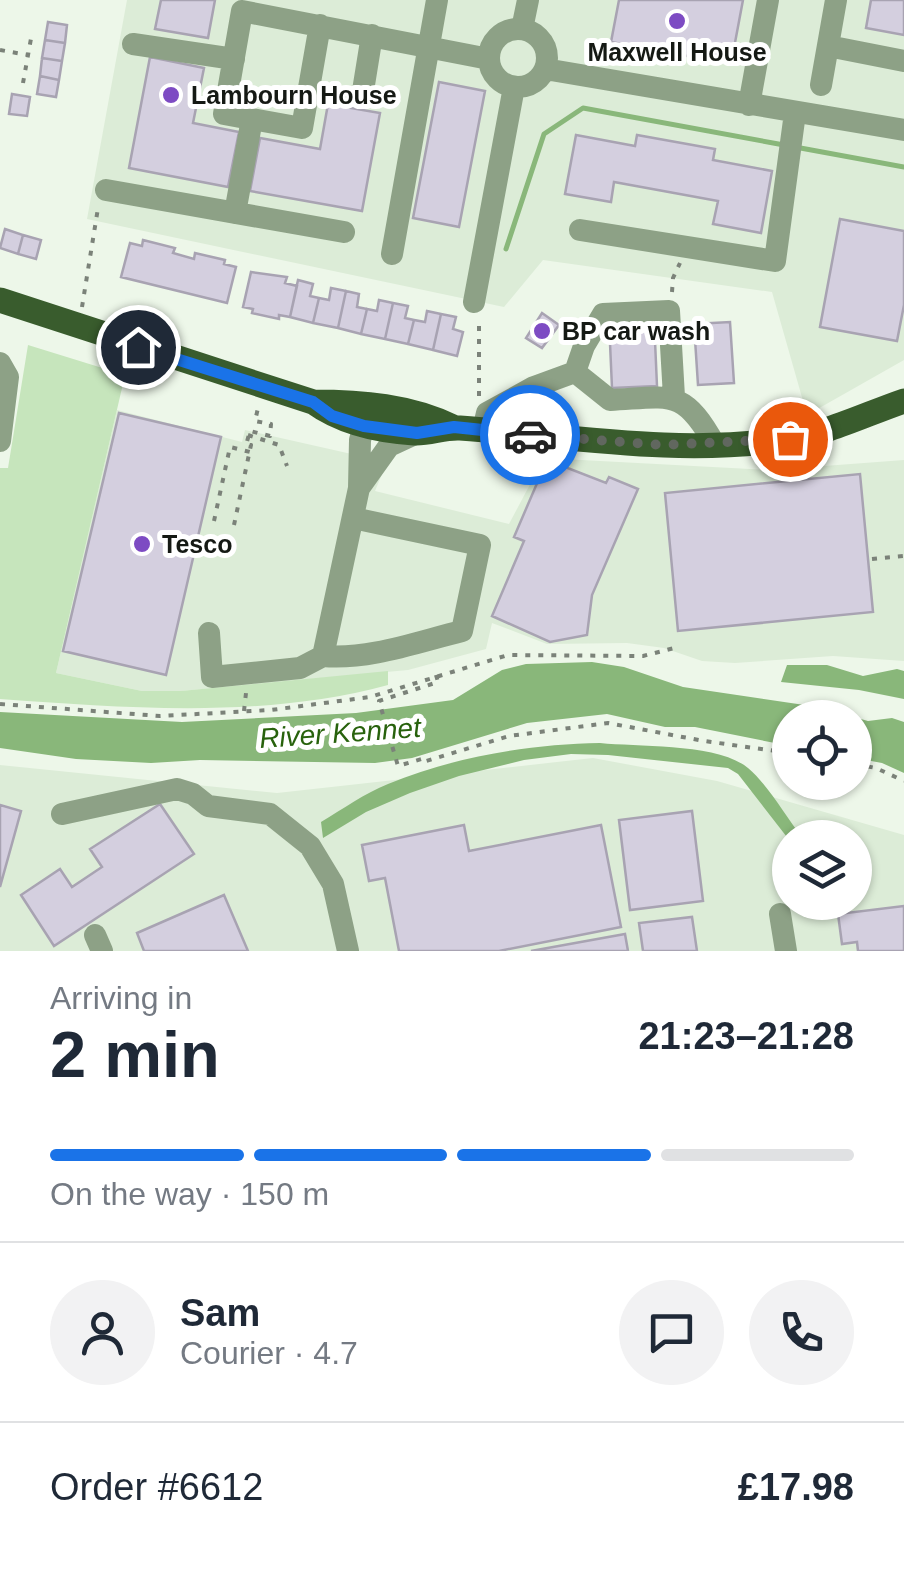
<!DOCTYPE html>
<meta charset="utf-8">
<style>
body{margin:0;font-family:Arial,sans-serif;background:#f2f2f3;color:#1f2937;height:100vh;display:flex;flex-direction:column;font-size:38px;white-space:nowrap}
*{box-sizing:border-box;margin:0}
p{font-size:32px;color:#747a83}
.icon{flex:none;width:55px;height:55px;fill:none;stroke:currentColor;stroke-width:2;stroke-linecap:round;stroke-linejoin:round}
.map{position:relative;height:951px;overflow:hidden}
.panel{display:flex;flex-direction:column;background:#fff;flex:1}
.panel>*{flex:none}
.fabs{position:absolute;left:772px;top:700px;display:grid;gap:20px}
.fabs a{display:grid;place-items:center;width:100px;height:100px;border-radius:50%;background:#fff;box-shadow:0 2px 8px #0004;font-size:50px}
.pin{position:absolute;display:grid;place-items:center;width:85px;height:85px;color:#fff;margin:-42px;border:5px solid #fff;border-radius:50%;box-shadow:0 2px 10px #0007}
.courier{position:absolute;display:grid;place-items:center;width:100px;height:100px;margin:-50px;border:8px solid #1a73e8;border-radius:50%;background:#fff;color:#222;box-shadow:0 2px 12px #0007}
.summary em{font-style:normal;font-weight:600}
.summary div{display:flex;flex-direction:column-reverse}
.summary{display:flex;align-items:center;justify-content:space-between;height:170px;padding:0 50px}
h1{font-size:65px;font-weight:600;line-height:75px}
.bar{display:grid;grid-template-columns:repeat(4,1fr);gap:15px 10px;align-content:center;height:120px;padding:0 50px}
.bar i{height:12px;border-radius:8px;background:#e0e1e3}
.bar .current{background:#1a73e8}
.bar p{grid-column:span 4}
.line{display:flex;align-items:center;gap:25px;padding:0 50px;border-top:2px solid #e0e1e3}
.line div{flex:1}
.round{display:grid;place-items:center;flex:none;width:105px;height:105px;border-radius:52px;background:#f2f2f3}
.map>svg:first-child{display:block}
</style>
<div class="map">
<svg width="904" height="951" viewBox="0 0 904 951">
<rect width="100%" height="100%" fill="#edf7e9"/>
<path fill="#dcecd7" fill-rule="evenodd" d="M127,0h777v360l-97,55 -35,-123 -229,-32 -39,47 -417,-88z
M117,410l125,32 3,-12 142,32 -12,29 134,33 35,-66 227,12 133,-10v201l-71,-5 -98,7 -33,-2 -38,-13 -37,-5 -80,1 -55,-21 -6,26 -78,21 -227,21h-39l-86,-18z
M593,758l124,23 187,54v116h-904v-186l277,28zM790,838h65v64h-65z"/>
<path fill="#c6e5bc" d="M28,345l97,30 -69,298 86,18h39l207,-20v14c-125,34 -260,23 -388,14v-231h8z"/>
<path fill="#89b77a" d="M592,662l32,5 59,20 135,20 50,14 24,-3 12,4v51l-22,-10 -27,-5v-40h-65v28l-95,-19h-30l-58,-13 -80,9 -115,35 -37,5 -175,-3 -49,3 -75,-4 -76,-11v-36l182,10 174,-9 97,-13 49,-30 24,-6z
M787,665h40l36,11 34,-7 7,2v28l-45,-9 -78,-8z
M600,743c39,4 118,0 148,25 21,18 37,48 54,69l-12,1v3l-52,-67 -10,-6 -120,-13 -37,-1 -47,6 -65,16 -49,17 -44,19 -43,26 -2,-16c22,-13 44,-29 67,-38 65,-27 142,-40 212,-41z"/>
<g fill="none" stroke-linecap="round" stroke-linejoin="round">
<path stroke="#89b77a" stroke-width="5" d="M795,147l109,20
M506,249l38,-115 39,-26 201,37"/>
</g>
<path fill="#d4cfdf" stroke="#a8a3b2" stroke-width="2.5" d="M161,0h54l-7,38 -53,-9z
M619,0h124l-12,64 -120,-22z
M871,0h33v35l-38,-7z
M48,22l19,3 -2,18 -20,-3z
M45,40l20,3 -3,18 -20,-3z
M150,57l54,11 -11,55 46,9 -11,55 -99,-19z
M42,58l20,3 -3,19 -19,-4z
M40,76l19,4 -3,17 -19,-3z
M439,82l46,9 -26,136 -46,-9z
M12,94l18,3 -3,19 -18,-2z
M328,104l52,9 -18,98 -112,-20 10,-53 60,11z
M576,135l59,11 2,-11 78,14 -2,11 59,11 -11,62 -48,-9 5,-23 -104,-19 -3,20 -46,-8z
M840,219l64,12v74l-7,36 -77,-14z
M5,229l18,6 -5,19 -18,-6z
M23,235l18,5 -5,19 -18,-5z
M143,240l32,8 -2,5 21,6 1,-6 30,7 -1,4 12,3 -9,36 -106,-26 9,-34 12,3z
M251,272l36,5 -2,6 12,3 -7,31 -11,-2v4l-27,-6 1,-4 -10,-2z
M298,280l15,4 -3,12 9,2 -6,25 -23,-6z
M331,288l15,3 -8,37 -25,-5 6,-25 10,2z
M346,291l13,3 -2,13 10,2 -6,25 -23,-6z
M379,300l14,3 -8,36 -24,-5 6,-25 10,2z
M393,303l15,3 -3,12 9,2 -6,24 -23,-5z
M427,311l14,3 -8,36 -25,-6 6,-24 11,2z
M542,313l17,12 -17,23 -16,-10z
M441,314l15,3 -3,12 10,3 -6,24 -24,-6z
M654,318l3,68 -45,2 -3,-67z
M730,322l4,61 -36,2 -4,-61z
M119,413l102,24 -55,238 -103,-24z
M547,460l59,23 3,-6 29,12 -46,106 -5,40 -37,7 -58,-26 32,-75 -10,-4z
M860,474l13,138 -195,19 -13,-138z
M160,804l34,50 -140,92 -33,-51 39,-26 12,18 30,-20 -12,-18z
M0,805l21,6 -21,76z
M692,811l11,90 -73,9 -11,-90z
M464,825l5,26 132,-26 20,102 -122,24h-100l-14,-73 -16,3 -7,-36z
M224,895l24,56h-104l-7,-18z
M904,906v45h-46l-1,-9 -15,2 -4,-30z
M692,917l5,34h-54l-4,-28z
M625,934l3,17h-97z"/>
<g fill="none" stroke-linecap="round" stroke-linejoin="round">
<path stroke="#7b8279" stroke-width="4" stroke-dasharray="5 8" stroke-linecap="butt" d="M0,50l28,5
M23,83l9,-50
M672,292l1,-14 7,-15
M82,307l16,-99
M479,396v-75
M248,435l31,10 8,21
M214,521l16,-74 20,5
M234,525l17,-80h-5l4,-14 20,5 1,-12 -16,-3 3,-13
M872,559l32,-3v-3
M436,675l2,7 -59,19 19,65 27,-8 1,3 83,-25 99,-13 96,18 86,12
M0,704l160,12 111,-6 99,-13 138,-42 135,1 35,-9
M244,711l2,-18
M855,764l21,4 28,13"/>
<path stroke="#8da186" stroke-width="22" d="M320,25l-18,103 -78,-14 18,-103 247,48
M522,29l6,-29
M489 58a29 29 0 1 1 58 0a29 29 0 1 1-58 0Z
M133,44l101,15
M828,46l76,15
M545,69l359,61
M821,85l15,-85
M362,97l10,-62
M749,105l19,-105
M106,190l238,42
M235,213l17,-94
M580,230l195,31 20,-148
M392,254l45,-254
M474,302l40,-215
M0,363l8,14 -8,64
M575,372l9,-26 19,-32 66,-3 5,86
M575,372l35,28c60,-3 73,-13 105,45
M483,430l4,-17 47,-26 41,-15
M359,488l30,-42 28,-13
M209,633l3,44 88,-9 23,-12 36,-168 1,-48 4,-14 15,-10
M323,656c46,4 94,-14 139,-25l18,-86 -127,-27
M62,814l115,-25 16,5 15,12 62,8 40,32 23,38 15,67
M780,914l6,37
M95,935l7,16"/>
<path stroke="#395c2d" stroke-width="25" d="M0,300l313,102c49,0 97,4 140,25
M313,402c29,21 66,29 101,31 15,1 30,-6 46,-5 109,8 218,28 328,11 40,-6 78,-25 116,-38"/>
</g>
<g fill="none" stroke-linecap="round" stroke-linejoin="round">
<path stroke="#61675f" stroke-width="10" stroke-dasharray="0 18" d="M530,435l132,10 128,-6"/>
<path stroke="#1a73e8" stroke-width="12" d="M138,347l175,55 19,14 32,10 53,7 37,-6 76,8"/>
</g>
<g fill="#7d4bc3" stroke="#fff" stroke-width="4">
<circle cx="677" cy="21" r="10"/>
<circle cx="171" cy="95" r="10"/>
<circle cx="542" cy="331" r="10"/>
<circle cx="142" cy="544" r="10"/>
</g>
<g text-anchor="middle" dominant-baseline="central" stroke-width="10" stroke-linejoin="round" paint-order="stroke">
<g font-size="25" font-weight="bold" fill="#151914" stroke="#fff" text-anchor="start">
<text x="677" y="52" text-anchor="middle">Maxwell House</text>
<text x="191" y="95">Lambourn House</text>
<text x="562" y="331">BP car wash</text>
<text x="162" y="544">Tesco</text>
</g>
<g font-size="28" font-style="italic" fill="#28620d" stroke="#fff">
<text transform="translate(340 733) rotate(-4)">River Kennet</text>
</g>
</g>
</svg>
<div class="fabs">
<a><svg class="icon" aria-label="locate" viewBox="0 0 24 24"><circle cx="12" cy="12" r="6"/><path d="M12 2v4M12 18v4M2 12h4M18 12h4"/></svg></a>
<a><svg class="icon" aria-label="layers" viewBox="0 0 24 24"><path d="M12 4l9 5-9 5-9-5zM3 14l9 5 9-5"/></svg></a>
</div>
<div class="pin" style="left:790px;top:439px;background:#ea580c"><svg class="icon" aria-label="bag" viewBox="0 0 24 24"><path d="M5 8h14l-1 12H6zM9 8a3 3 0 0 1 6 0"/></svg></div>
<div class="pin" style="left:138px;top:347px;background:#1f2937"><svg class="icon" aria-label="home" viewBox="0 0 24 24"><path d="M3 11l9-7 9 7M6 9v11h12V9"/></svg></div>
<div class="courier" style="left:530px;top:435px"><svg class="icon" aria-label="car" viewBox="0 0 24 24"><path d="M5 17H2v-5l4-1 3-4h7l3 4 3 1v5h-3M9 17h6M6 11h13"/><circle cx="7" cy="17" r="2"/><circle cx="17" cy="17" r="2"/></svg></div>
</div>
<section class="panel">
<div class="summary"><div><h1>2 min</h1><p>Arriving in</p></div><em>21:23–21:28</em></div>
<div class="bar"><i class="current"></i><i class="current"></i><i class="current"></i><i></i><p>On the way · 150 m</p></div>
<div class="line" style="height:180px"><a class="round"><svg class="icon" aria-label="person" viewBox="0 0 24 24"><circle cx="12" cy="8" r="4"/><path d="M4 21q1-7 8-7t8 7"/></svg></a><div><b>Sam</b><p>Courier · 4.7</p></div><a class="round"><svg class="icon" aria-label="chat" viewBox="0 0 24 24"><path d="M4 5h16v11H9l-5 4z"/></svg></a><a class="round"><svg class="icon" aria-label="phone" viewBox="0 0 24 24"><path d="M5 4h4l2 5-3 2q2 4 5 5l2-3 5 2v4C11 20 4 13 5 4z"/></svg></a></div>
<div class="line" style="height:130px"><div>Order #6612</div><b>£17.98</b></div>
</section>
